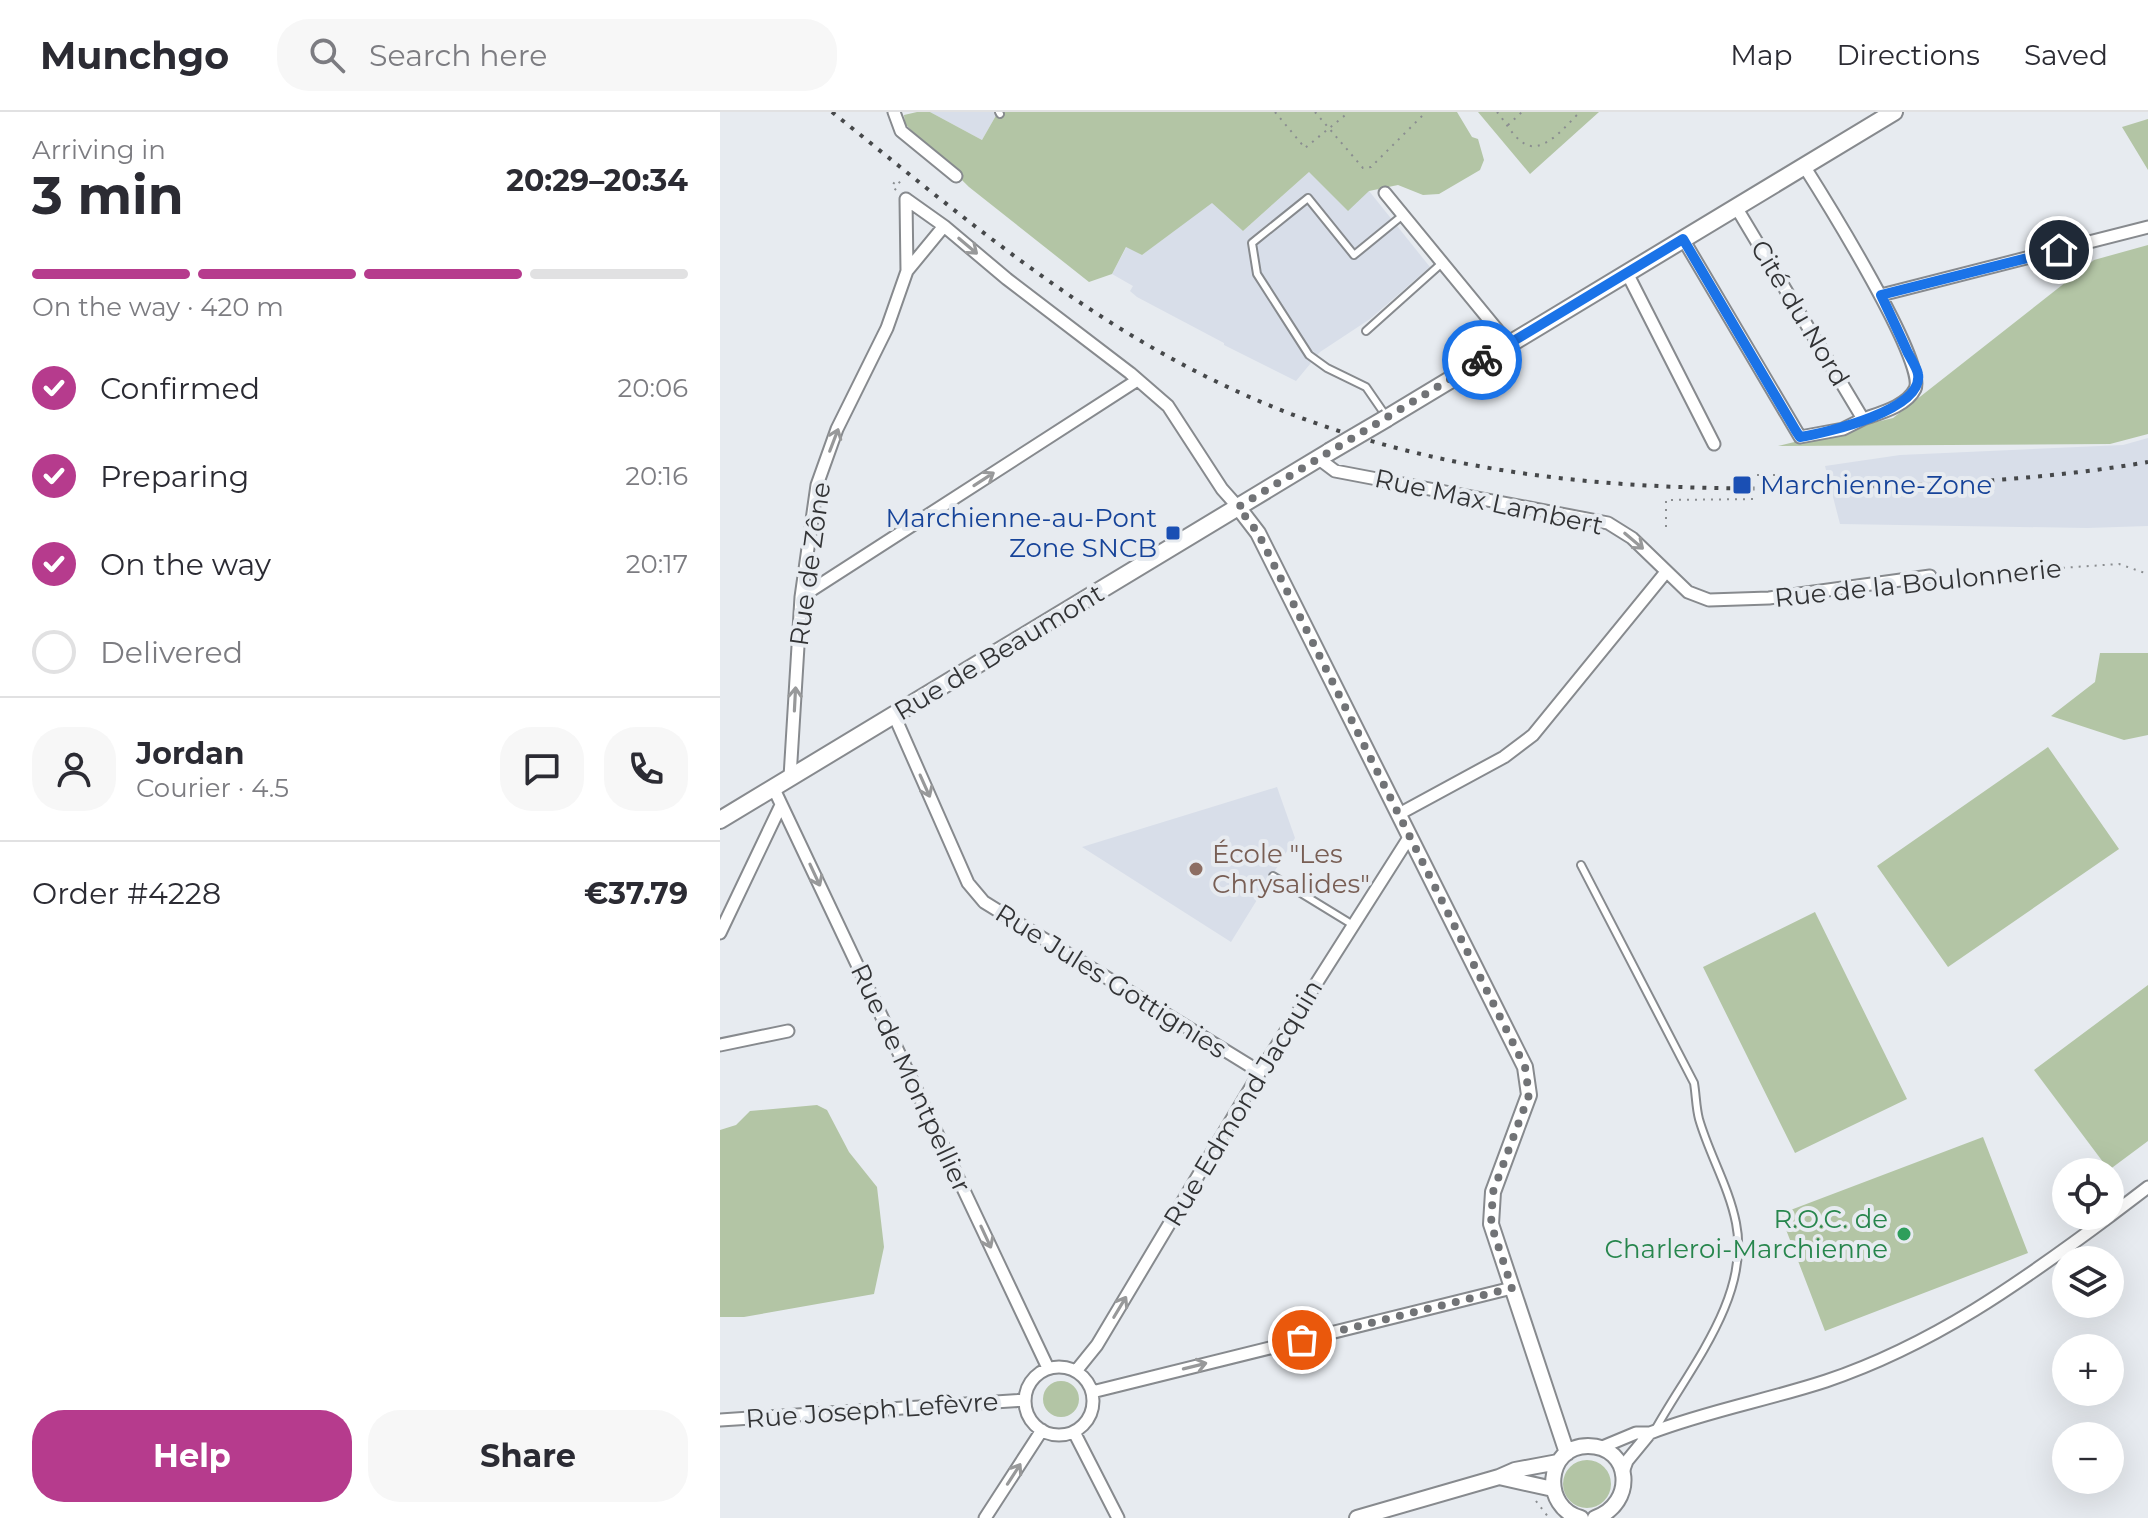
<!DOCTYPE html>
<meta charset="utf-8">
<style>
body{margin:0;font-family:Montserrat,sans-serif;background:#f7f7f7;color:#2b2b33;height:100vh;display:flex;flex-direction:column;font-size:30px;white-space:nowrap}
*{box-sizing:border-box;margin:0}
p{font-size:26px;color:#7c7c81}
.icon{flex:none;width:44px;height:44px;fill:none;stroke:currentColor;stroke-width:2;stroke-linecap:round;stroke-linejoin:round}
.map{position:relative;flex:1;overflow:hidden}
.drawer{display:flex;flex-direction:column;background:#fff;width:720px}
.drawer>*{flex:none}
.buttons{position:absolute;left:1332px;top:1046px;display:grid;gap:16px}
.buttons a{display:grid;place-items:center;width:72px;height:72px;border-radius:50%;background:#fff;box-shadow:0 8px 32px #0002;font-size:40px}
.pin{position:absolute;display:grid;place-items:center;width:68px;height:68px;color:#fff;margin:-34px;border:4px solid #fff;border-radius:50%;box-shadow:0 2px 8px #0007}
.courier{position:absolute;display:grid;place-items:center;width:80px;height:80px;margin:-40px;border:6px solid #1a73e8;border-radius:50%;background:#fff;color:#222;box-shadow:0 2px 10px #0007}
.head em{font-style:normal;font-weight:700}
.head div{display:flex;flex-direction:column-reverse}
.head{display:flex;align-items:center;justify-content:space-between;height:136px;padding:0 32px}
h1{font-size:52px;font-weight:700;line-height:60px}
.bar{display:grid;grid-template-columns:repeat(4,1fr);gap:12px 8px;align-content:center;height:96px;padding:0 32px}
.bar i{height:10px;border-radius:6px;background:#e1e1e2}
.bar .active{background:#b63b8d}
.bar p{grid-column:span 4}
.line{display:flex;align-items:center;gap:20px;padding:0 32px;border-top:2px solid #e1e1e2}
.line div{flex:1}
.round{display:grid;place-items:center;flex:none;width:84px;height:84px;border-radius:32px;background:#f7f7f7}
ol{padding:0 32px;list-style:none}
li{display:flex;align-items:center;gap:24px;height:88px}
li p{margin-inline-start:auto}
li .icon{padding:8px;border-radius:50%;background:#b63b8d;color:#fff;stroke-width:4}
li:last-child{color:#7c7c81}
li i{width:44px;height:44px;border:4px solid #e1e1e2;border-radius:50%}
.button{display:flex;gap:16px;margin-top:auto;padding:16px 32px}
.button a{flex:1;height:92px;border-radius:32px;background:#b63b8d;color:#fff;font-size:32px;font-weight:700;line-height:92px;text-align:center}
.button a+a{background:#f7f7f7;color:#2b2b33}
header{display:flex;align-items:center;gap:48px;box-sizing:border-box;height:112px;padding:0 40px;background:#fff;border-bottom:2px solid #e1e1e2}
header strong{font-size:38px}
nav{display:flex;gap:44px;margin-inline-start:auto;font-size:28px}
.search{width:560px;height:72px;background:#f7f7f7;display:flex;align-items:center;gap:20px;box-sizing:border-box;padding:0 28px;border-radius:32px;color:#7c7c81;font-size:30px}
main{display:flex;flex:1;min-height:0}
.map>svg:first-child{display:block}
</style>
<header>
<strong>Munchgo</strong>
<div class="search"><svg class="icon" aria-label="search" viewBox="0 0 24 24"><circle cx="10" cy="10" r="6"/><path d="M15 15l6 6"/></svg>Search here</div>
<nav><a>Map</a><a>Directions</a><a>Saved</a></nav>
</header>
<main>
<section class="drawer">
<div class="head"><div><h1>3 min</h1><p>Arriving in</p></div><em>20:29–20:34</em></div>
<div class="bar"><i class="active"></i><i class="active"></i><i class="active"></i><i></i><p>On the way · 420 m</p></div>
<ol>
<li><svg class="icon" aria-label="check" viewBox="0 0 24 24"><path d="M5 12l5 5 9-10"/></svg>Confirmed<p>20:06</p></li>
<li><svg class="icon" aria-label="check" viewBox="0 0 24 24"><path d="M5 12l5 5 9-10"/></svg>Preparing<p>20:16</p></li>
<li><svg class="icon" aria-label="check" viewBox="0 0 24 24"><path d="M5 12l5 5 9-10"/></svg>On the way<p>20:17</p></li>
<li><i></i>Delivered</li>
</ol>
<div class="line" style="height:144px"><a class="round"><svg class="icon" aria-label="person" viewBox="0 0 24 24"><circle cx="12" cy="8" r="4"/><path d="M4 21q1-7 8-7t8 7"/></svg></a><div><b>Jordan</b><p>Courier · 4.5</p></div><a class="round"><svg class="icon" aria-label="chat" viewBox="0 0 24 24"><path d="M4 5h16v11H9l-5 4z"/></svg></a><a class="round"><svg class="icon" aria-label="phone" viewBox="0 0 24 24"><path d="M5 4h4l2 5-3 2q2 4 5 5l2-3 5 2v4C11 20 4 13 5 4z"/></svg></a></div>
<div class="line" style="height:104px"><div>Order #4228</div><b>€37.79</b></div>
<div class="button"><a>Help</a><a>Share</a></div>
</section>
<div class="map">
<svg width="1428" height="1406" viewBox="0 0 1428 1406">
<rect width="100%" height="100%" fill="#e7ebf0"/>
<path fill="#d8dee9" d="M210,0h68l-16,28z
M589,60l60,19 61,76 -60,52 -50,33 -24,29 -72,-36v-2l-87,-46 -7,-6 3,-5 -21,-12 15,-28 15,9 70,-53 31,29z
M1428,326v88l-61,2 -247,-4 -15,-58 75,-11 223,-10z
M557,675l18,51 -64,104 -149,-95z"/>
<path fill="#b3c5a5" d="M197,0h13l52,28 16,-28h459l15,25 6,2 6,21 -4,10 -41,24 -16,1 -25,-10 -29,6 -21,20 -39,-39 -66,59 -31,-28 -70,52 -16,-8 -14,27 -23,8 -120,-95 -64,-63 -1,-9z
M758,0h121l-69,62z
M1428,7v51l-26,-43z
M1428,133v189l-38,10 -332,2 115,-28 201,-158z
M1380,541h48v82l-24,5 -73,-24 44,-34z
M1328,635l71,102 -171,118 -71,-101z
M1095,800l92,187 -112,54 -92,-186z
M1428,873v156l-39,29 -75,-100z
M97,993l10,5 22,42 28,35 7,60 -10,47 -130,23h-24v-187l16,-5 14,-14z
M1263,1025l45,116 -203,78 -45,-117z
M323 1287a18 18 0 1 1 36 0a18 18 0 1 1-36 0Z
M843 1372a24 24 0 1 1 48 0a24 24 0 1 1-48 0Z"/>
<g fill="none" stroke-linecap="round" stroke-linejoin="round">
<g stroke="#878a8e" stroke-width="10">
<path id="service" d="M279,0l1,2
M646,219l76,-68
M666,304l-20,-29 -39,-19 -18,-13 -52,-81 -5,-31 56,-45 46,57 49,-40
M861,753l113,218c2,12 2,25 5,36 10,35 30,68 37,104 15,74 -48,147 -81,207
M553,764l80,49"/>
</g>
<g stroke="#878a8e" stroke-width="15">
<path id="minor" d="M174,0l7,19 55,45
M665,81l124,151
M186,87l38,27 63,53 123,94 38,33 54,83 16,18
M1016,95l127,212c17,-6 44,-13 52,-30 13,-25 -92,-193 -111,-223
M963,127l117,198 43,-8 20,-10
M187,159l37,-45
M907,161l87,171
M1161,183l267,-68
M599,347l16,12 273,52 24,15 56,54 21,8 60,-2 161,-22
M81,485l335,-216
M174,603l74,168 16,19 276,170
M70,665l11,-180 16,-112 20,-56 50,-101 20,-57 -1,-72
M53,675l275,581
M679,702l105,-57 29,-22 133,-163
M0,821l61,-128
M0,933l68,-14
M1390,1104l38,-29
M305 1289a34 34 0 1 1 68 0a34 34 0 1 1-68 0Z
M356,1259l21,-26 163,-273 150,-236
M372,1280l420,-104
M0,1308l305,-20
M354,1320l44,86
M880,1336l36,-15h14c57,-22 118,-33 176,-52 107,-36 194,-98 284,-165
M903,1360l4,-11 23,-28
M265,1406l57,-88"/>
</g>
<g stroke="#878a8e" stroke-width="18">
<path id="tertiary" d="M518,395l20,26 267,534 4,28 -36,97 -2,32 76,229
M779,1365l54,12
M637,1406l142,-41 16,-7 43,-8
M861,1406c-40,-10 -36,-72 7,-72 44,0 48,58 7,72"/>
</g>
<g stroke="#878a8e" stroke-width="20">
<path id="secondary" d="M667,306l507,-306
M0,708l609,-368"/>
</g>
<path stroke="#8a8d90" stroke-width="2" stroke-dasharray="2 6" stroke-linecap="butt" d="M555,0l30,36 44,-36
M595,0l48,56 8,-1 55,-55
M777,0c8,9 15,23 25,30 20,16 45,-18 58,-30
M788,13l14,-13
M176,78l-4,-4 4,-6 7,5
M1037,363h18
M946,415v-27l92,-1
M1223,464l176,-12 29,10
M816,1389l13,17"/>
<use href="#service" stroke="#fff" stroke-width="6"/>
<use href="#minor" stroke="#fff" stroke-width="11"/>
<use href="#tertiary" stroke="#fff" stroke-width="14"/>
<use href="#secondary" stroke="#fff" stroke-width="16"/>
<path stroke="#46484a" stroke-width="4" stroke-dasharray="4 8" stroke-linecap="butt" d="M112,0c116,93 232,192 365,260 209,107 423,122 653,115 100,-3 199,-8 298,-25"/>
<g stroke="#878a8e" stroke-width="20" stroke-linecap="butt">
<path id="secondary-bridge" d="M609,340l58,-34"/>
</g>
<use href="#secondary-bridge" stroke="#fff" stroke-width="16"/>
</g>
<defs><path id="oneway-shaft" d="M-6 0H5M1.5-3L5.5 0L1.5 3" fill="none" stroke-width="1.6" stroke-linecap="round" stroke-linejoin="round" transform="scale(2)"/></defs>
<g stroke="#98999a">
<use href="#oneway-shaft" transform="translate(248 134) rotate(40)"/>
<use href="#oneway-shaft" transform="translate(114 328) rotate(-69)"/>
<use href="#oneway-shaft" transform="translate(264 367) rotate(-33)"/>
<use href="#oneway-shaft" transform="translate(914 429) rotate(40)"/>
<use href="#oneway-shaft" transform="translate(75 587) rotate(-87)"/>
<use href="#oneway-shaft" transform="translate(205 674) rotate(66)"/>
<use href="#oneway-shaft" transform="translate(95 763) rotate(65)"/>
<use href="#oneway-shaft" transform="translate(266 1125) rotate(65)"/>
<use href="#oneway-shaft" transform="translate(400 1195) rotate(-59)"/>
<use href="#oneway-shaft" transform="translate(475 1254) rotate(-14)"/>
<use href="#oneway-shaft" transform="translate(294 1362) rotate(-57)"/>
</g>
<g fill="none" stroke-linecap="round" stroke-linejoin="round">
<path stroke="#717376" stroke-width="8" stroke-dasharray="0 14.4" d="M582,1228l210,-52 -21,-64 2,-32 36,-97 -4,-28 -267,-534 -20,-26 244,-147"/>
<path stroke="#1a73e8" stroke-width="10" d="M762,248l201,-121 113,192 4,6c26,-4 124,-27 118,-63 -1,-7 -8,-16 -11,-23 -8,-18 -17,-37 -26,-56l178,-45"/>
</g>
<g fill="#1a4fb4" stroke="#e7ebf0" stroke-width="3">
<rect x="1012" y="363" width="20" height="20" rx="4"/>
<rect x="445" y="413" width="16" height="16" rx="4"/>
</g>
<circle fill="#8d6e63" stroke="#e7ebf0" stroke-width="3" cx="476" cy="757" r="8"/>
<circle fill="#2e9e5b" stroke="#e7ebf0" stroke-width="3" cx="1184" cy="1122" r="8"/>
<g text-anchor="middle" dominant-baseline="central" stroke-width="8" stroke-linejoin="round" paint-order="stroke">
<g font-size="26" fill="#323335" stroke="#e7ebf0">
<text transform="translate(1080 201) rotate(59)">Cité du Nord</text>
<text transform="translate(769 390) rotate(12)">Rue Max Lambert</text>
<text transform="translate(90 452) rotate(-82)">Rue de Zône</text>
<text transform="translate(1198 471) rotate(-6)">Rue de la Boulonnerie</text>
<text transform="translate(279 540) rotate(-31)">Rue de Beaumont</text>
<text transform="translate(391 869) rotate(32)">Rue Jules Gottignies</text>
<text transform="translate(191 966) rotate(65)">Rue de Montpellier</text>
<text transform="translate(523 991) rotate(-59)">Rue Edmond Jacquin</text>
<text transform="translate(152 1298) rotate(-4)">Rue Joseph Lefèvre</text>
</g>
<g font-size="26" fill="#164399" stroke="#e7ebf0" text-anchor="start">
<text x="1040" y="373">Marchienne-Zone</text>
<text x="437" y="406" text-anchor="end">Marchienne-au-Pont<tspan x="437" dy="30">Zone SNCB</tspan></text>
</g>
<g font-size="26" fill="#785e54" stroke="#e7ebf0" text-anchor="start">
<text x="492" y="742">École "Les<tspan x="492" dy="30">Chrysalides"</tspan></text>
</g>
<g font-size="26" fill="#27864d" stroke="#e7ebf0" text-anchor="end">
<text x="1168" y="1107">R.O.C. de<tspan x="1168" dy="30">Charleroi-Marchienne</tspan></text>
</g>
</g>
</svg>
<div class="buttons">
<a><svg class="icon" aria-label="locate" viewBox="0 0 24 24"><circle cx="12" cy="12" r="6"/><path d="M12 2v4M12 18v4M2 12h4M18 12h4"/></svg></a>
<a><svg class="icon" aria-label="layers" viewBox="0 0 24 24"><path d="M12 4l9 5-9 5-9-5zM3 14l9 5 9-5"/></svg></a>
<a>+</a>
<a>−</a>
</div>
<div class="pin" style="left:582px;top:1228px;background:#ea580c"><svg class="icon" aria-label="bag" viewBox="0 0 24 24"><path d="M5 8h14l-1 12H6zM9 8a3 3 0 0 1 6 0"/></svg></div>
<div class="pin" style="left:1339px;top:138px;background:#1f2937"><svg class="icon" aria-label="home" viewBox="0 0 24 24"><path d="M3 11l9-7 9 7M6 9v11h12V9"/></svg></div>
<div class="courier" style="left:762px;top:248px"><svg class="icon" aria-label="bike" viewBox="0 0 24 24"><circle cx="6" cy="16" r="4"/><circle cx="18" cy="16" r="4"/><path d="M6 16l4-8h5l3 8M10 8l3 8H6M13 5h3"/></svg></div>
</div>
</main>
